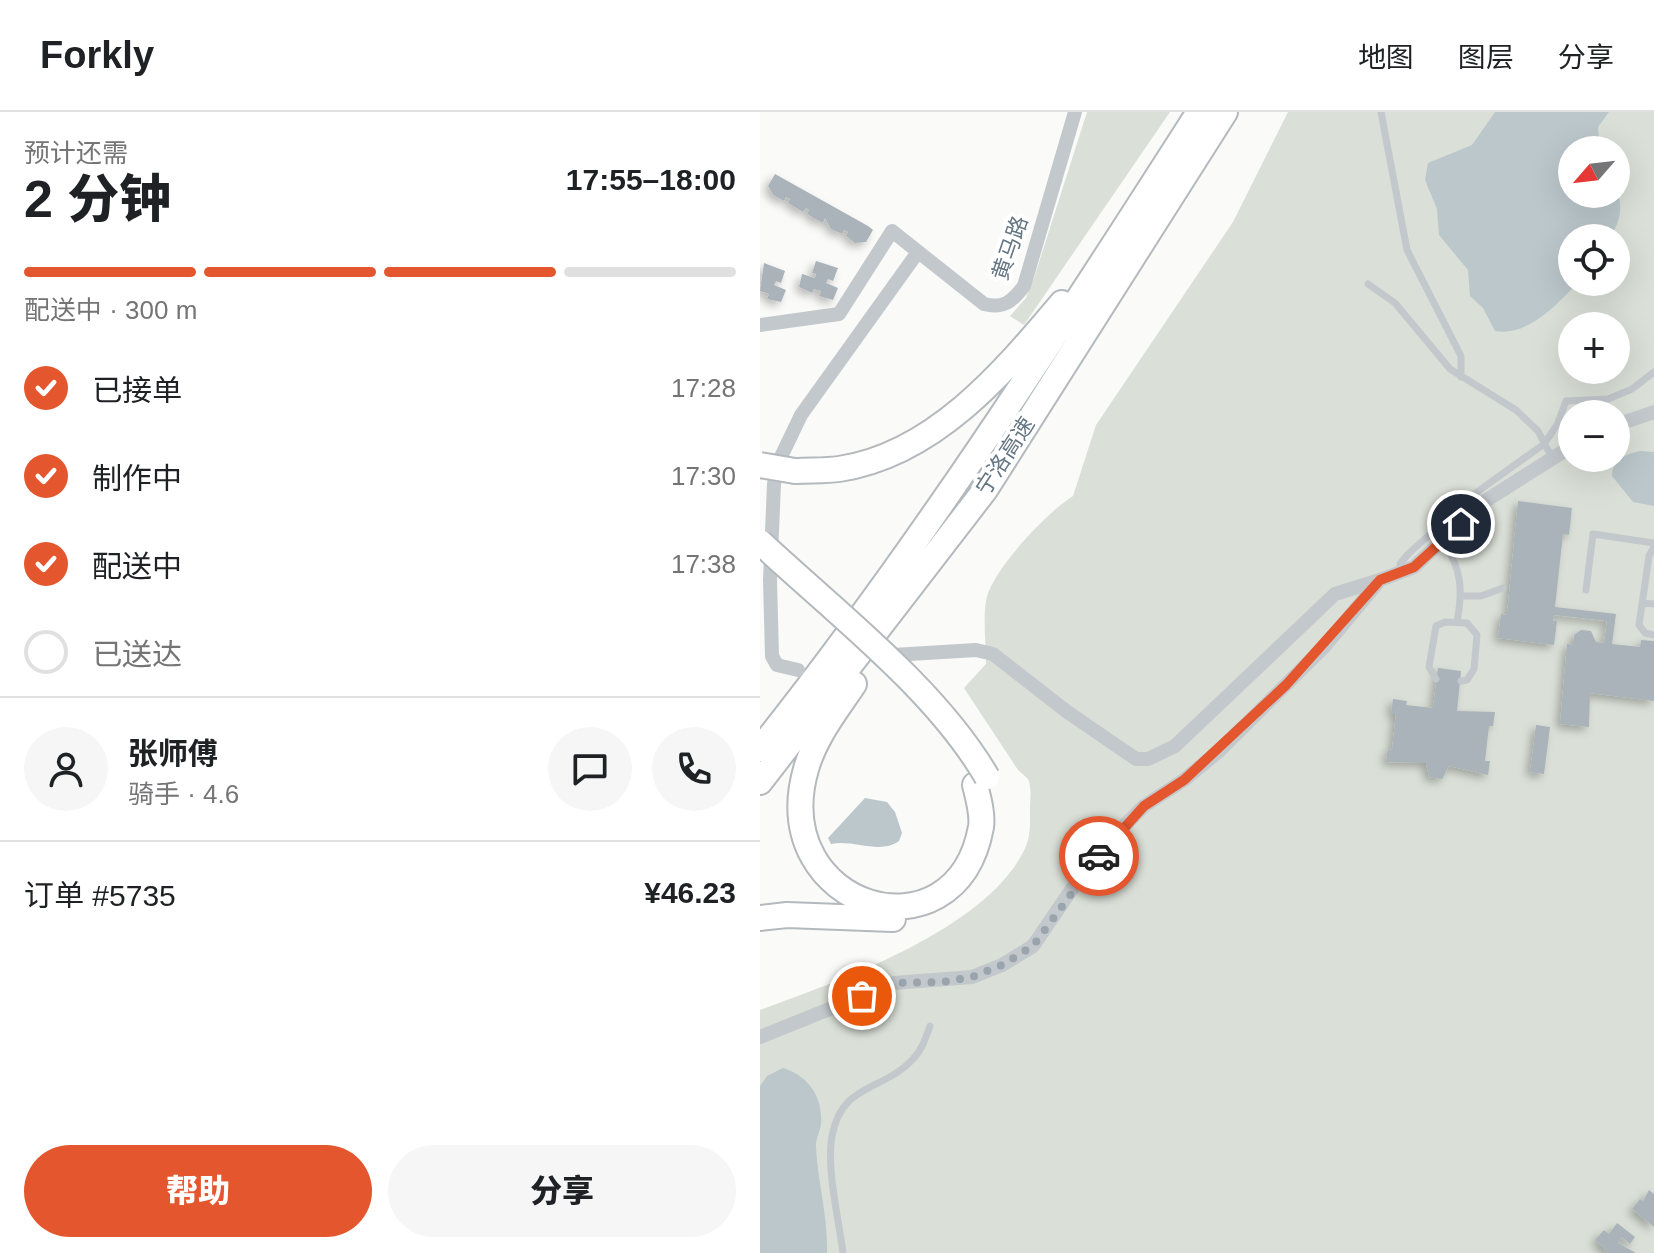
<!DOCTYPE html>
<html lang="zh">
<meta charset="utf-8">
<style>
body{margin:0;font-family:Arial,"Noto Sans SC",sans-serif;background:#f6f6f6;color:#202124;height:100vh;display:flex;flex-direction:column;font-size:30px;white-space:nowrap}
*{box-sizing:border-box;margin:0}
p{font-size:26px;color:#757577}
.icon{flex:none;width:44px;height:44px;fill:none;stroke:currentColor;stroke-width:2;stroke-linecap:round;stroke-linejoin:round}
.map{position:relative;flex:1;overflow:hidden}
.drawer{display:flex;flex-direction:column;background:#fff;width:760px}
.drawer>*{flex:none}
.needle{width:52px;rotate:242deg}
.controls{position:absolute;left:798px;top:24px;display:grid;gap:16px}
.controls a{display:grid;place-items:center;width:72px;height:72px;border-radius:50%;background:#fff;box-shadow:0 8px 32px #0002;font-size:40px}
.pin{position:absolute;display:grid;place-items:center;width:68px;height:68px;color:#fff;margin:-34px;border:4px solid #fff;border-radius:50%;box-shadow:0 2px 8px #0007}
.courier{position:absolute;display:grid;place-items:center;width:80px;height:80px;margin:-40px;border:6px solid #e4572e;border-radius:50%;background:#fff;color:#222;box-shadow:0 2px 10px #0007}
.overview em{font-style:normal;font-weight:800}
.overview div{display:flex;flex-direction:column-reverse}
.overview{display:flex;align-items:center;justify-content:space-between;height:136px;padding:0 24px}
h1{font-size:52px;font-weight:800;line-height:60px}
.bar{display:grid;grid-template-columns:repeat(4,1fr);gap:12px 8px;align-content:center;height:96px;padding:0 24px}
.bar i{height:10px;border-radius:6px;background:#e0e0e0}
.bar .on{background:#e4572e}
.bar p{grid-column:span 4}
.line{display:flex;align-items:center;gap:20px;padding:0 24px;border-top:2px solid #e0e0e0}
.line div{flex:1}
.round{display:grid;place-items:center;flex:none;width:84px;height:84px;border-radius:42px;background:#f6f6f6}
ol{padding:0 24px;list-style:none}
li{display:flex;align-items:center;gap:24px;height:88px}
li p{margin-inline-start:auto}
li .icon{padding:8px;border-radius:50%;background:#e4572e;color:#fff;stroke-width:4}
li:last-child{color:#757577}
li i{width:44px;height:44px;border:4px solid #e0e0e0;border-radius:50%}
.primary-button{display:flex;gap:16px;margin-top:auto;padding:16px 24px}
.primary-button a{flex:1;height:92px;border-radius:48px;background:#e4572e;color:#fff;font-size:32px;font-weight:800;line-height:92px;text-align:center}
.primary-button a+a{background:#f6f6f6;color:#202124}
header{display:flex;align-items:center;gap:48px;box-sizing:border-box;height:112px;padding:0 40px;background:#fff;border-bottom:2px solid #e0e0e0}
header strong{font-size:38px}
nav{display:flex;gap:44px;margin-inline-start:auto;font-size:28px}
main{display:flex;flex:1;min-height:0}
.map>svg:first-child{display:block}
</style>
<header>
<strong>Forkly</strong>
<nav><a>地图</a><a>图层</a><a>分享</a></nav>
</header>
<main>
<section class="drawer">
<div class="overview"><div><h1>2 分钟</h1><p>预计还需</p></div><em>17:55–18:00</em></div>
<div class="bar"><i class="on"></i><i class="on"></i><i class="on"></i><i></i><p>配送中 · 300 m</p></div>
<ol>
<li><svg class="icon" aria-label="check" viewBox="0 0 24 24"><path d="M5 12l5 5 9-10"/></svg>已接单<p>17:28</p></li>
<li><svg class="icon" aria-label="check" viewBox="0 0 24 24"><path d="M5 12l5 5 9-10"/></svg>制作中<p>17:30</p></li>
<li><svg class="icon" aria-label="check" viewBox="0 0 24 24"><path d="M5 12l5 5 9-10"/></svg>配送中<p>17:38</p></li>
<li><i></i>已送达</li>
</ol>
<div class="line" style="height:144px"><a class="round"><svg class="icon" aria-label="person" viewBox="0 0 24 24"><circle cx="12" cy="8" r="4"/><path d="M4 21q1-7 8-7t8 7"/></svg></a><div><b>张师傅</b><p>骑手 · 4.6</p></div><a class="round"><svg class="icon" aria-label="chat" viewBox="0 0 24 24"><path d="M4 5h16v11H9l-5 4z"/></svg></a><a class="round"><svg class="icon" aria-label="phone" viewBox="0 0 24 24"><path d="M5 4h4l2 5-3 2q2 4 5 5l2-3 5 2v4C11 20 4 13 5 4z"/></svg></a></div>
<div class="line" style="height:104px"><div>订单 #5735</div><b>¥46.23</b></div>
<div class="primary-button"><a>帮助</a><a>分享</a></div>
</section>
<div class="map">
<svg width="894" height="1141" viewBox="0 0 894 1141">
<defs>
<filter id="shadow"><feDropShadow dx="-4" dy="4" stdDeviation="4" flood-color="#0004"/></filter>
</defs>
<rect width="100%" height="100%" fill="#fafaf8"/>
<path fill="#dadfd7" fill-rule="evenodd" d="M327,0h83l-146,213 -14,-9 16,-18 8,-20z
M528,0h366v1141h-894v-243c79,-29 231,-82 266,-164 5,-12 4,-25 4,-37 0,-10 2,-21 -2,-30l-10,-9 -54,-82 22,-24c0,-20 -3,-43 0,-63 5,-30 61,-89 87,-105l23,-71 137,-203zM812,38h44v44h-44zM812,126h44v44h-44zM812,214h44v44h-44zM812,302h44v44h-44z"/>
<path fill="#bbc7cb" d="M735,0h114l-11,15 2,23h-28v44h44v-6c8,19 4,33 -6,50h-38v44h6c-20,22 -51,55 -83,49l-12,-23 -13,-12 -2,-26 -29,-35 -2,-26 -12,-29 3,-17 44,-18z
M880,339l14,1v54l-21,-4 -21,-26c1,-17 12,-21 28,-25z
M105,686l22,4 8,10 7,21 -3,8c-19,14 -46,-2 -68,3l-3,-6z
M23,956c25,8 40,28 38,56 -1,8 -6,16 -5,24 2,36 12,68 11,105h-67v-167l7,-10z"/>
<path fill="#aab3b9" filter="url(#shadow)" d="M15,62l93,52 5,4 -7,12 -11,1 -9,-7 2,-4 -4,-2 -2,4 -11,-5 -6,-11 -2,5 -6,-3 -10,-6 2,-4 -3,-2 -3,4 -15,-9 2,-4 -4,-2 -2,4 -11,-6 -5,-9z
M56,149l22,7 -5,13 -5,-2 -2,4 12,5 -5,12 -14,-4 2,-5 -7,-2 -2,4 -13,-6 3,-13 13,4 1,-4 -4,-1z
M4,151l21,8 -4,12 -5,-2 -2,4 12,5 -5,12 -14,-3 2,-5 -9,-3z
M758,389l54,7 -3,27 -6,-1 -8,73 61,7 -4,30 28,3 1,-7 13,1v60l-64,-8 -1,34 -29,-3 7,-80 6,1 1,-10 7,-5 10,1 5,11 8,1 3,-22 -53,-6 -1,6h4l-3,24 -56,-7 3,-24 6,1z
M678,556l23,3 -4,40 38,1 -2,14h-4l-4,35h5l-2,14 -39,-9 -7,13 -13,-2 -3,-14 -40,-1 2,-13 4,1 4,-36h-5l2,-15 14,2 -1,4 27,3z
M776,613l14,2 -6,47 -14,-2z
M889,1078l5,4v33l-22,-18 8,-10 3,2z
M857,1111l18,14 -5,7 -8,-7 -4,6 18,10h-28l-13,-13 9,-10 5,4z"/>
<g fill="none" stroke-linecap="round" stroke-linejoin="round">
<g stroke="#b4b9bd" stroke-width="28">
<path id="motorway" d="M35,359c14,-1 30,0 44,-2 95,-14 164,-96 223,-166
M94,572c-18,27 -39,53 -48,85 -40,140 150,196 175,58 2,-13 -3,-30 -6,-42
M0,637c161,-202 300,-420 439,-637
M0,670l225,-292 240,-378
M0,806l27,-3 106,4"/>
</g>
<path stroke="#c3c8cc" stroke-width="7" d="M621,0l26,138 54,106v21
M608,172l27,19 55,66 66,41 22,21 14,27
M682,429c20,27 21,49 15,81
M894,435l-5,9 -10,69 6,8 9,2
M641,460l-1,-8 8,-10 69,-62 67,-48 13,-19 9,-24 42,-2 24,-10 22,-17
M826,478l7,-56 61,9
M702,484h19l22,-8
M882,491l12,1
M676,567l-7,-12 7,-41 9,-4 22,1 10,12 -3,34 -7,11 -6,1
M83,1141c-4,-33 -17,-85 -11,-117 10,-54 51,-44 81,-77 9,-9 13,-22 17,-33"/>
<path stroke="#c3c8cc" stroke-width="14" d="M0,213l79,-11 53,-83 92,73c19,5 28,-2 40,-18l51,-174
M856,313l38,-13
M133,543l83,-5 17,4 73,57 70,48h12l27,-13 160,-152 45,-14
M38,558l-21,-5 -5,-9 -2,-76 4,-96 5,-23 22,-46 117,-163
M0,925l134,-54 78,-6 30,-12 31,-19 45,-66 39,-47 27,-27 40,-26 35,-29 105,-104 56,-67 34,-13 68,-64 90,-57"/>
<use href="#motorway" stroke="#fff" stroke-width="24"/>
<g stroke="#b4b9bd" stroke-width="28" stroke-linecap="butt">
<path id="motorway-bridge" d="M0,353l35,6
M0,430c76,71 176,147 227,235"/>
</g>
<use href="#motorway-bridge" stroke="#fff" stroke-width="24"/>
</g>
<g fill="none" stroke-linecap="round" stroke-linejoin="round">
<path stroke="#99a4ac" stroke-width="8" stroke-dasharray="0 14.4" d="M102,884l32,-13 49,-1 29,-5 30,-12 31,-19 66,-90"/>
<path stroke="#e4572e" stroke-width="10" d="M339,744l45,-50 40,-26 102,-95 94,-105 34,-13 47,-43"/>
</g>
<g text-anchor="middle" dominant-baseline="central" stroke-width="8" stroke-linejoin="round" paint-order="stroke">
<g font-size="22" fill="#657683" stroke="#fff">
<text transform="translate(250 136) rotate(-71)">黄马路</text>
<text transform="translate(245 344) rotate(-57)">宁洛高速</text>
</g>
</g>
</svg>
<div class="controls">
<a><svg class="needle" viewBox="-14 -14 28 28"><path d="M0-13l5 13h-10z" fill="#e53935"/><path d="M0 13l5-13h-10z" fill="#757577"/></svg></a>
<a><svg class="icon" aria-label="locate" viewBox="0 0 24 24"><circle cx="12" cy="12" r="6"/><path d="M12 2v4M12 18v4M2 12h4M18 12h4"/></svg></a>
<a>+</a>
<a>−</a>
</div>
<div class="pin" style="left:102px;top:884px;background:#ea580c"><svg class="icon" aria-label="bag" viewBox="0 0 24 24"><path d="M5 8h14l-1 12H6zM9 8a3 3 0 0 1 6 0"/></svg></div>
<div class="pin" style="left:701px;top:412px;background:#1f2937"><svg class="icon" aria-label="home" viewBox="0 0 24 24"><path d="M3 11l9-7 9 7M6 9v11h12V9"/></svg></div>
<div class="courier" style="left:339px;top:744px"><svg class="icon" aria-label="car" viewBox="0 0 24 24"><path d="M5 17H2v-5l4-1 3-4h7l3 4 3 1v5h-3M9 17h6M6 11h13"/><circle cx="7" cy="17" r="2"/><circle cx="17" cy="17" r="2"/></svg></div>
</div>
</main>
